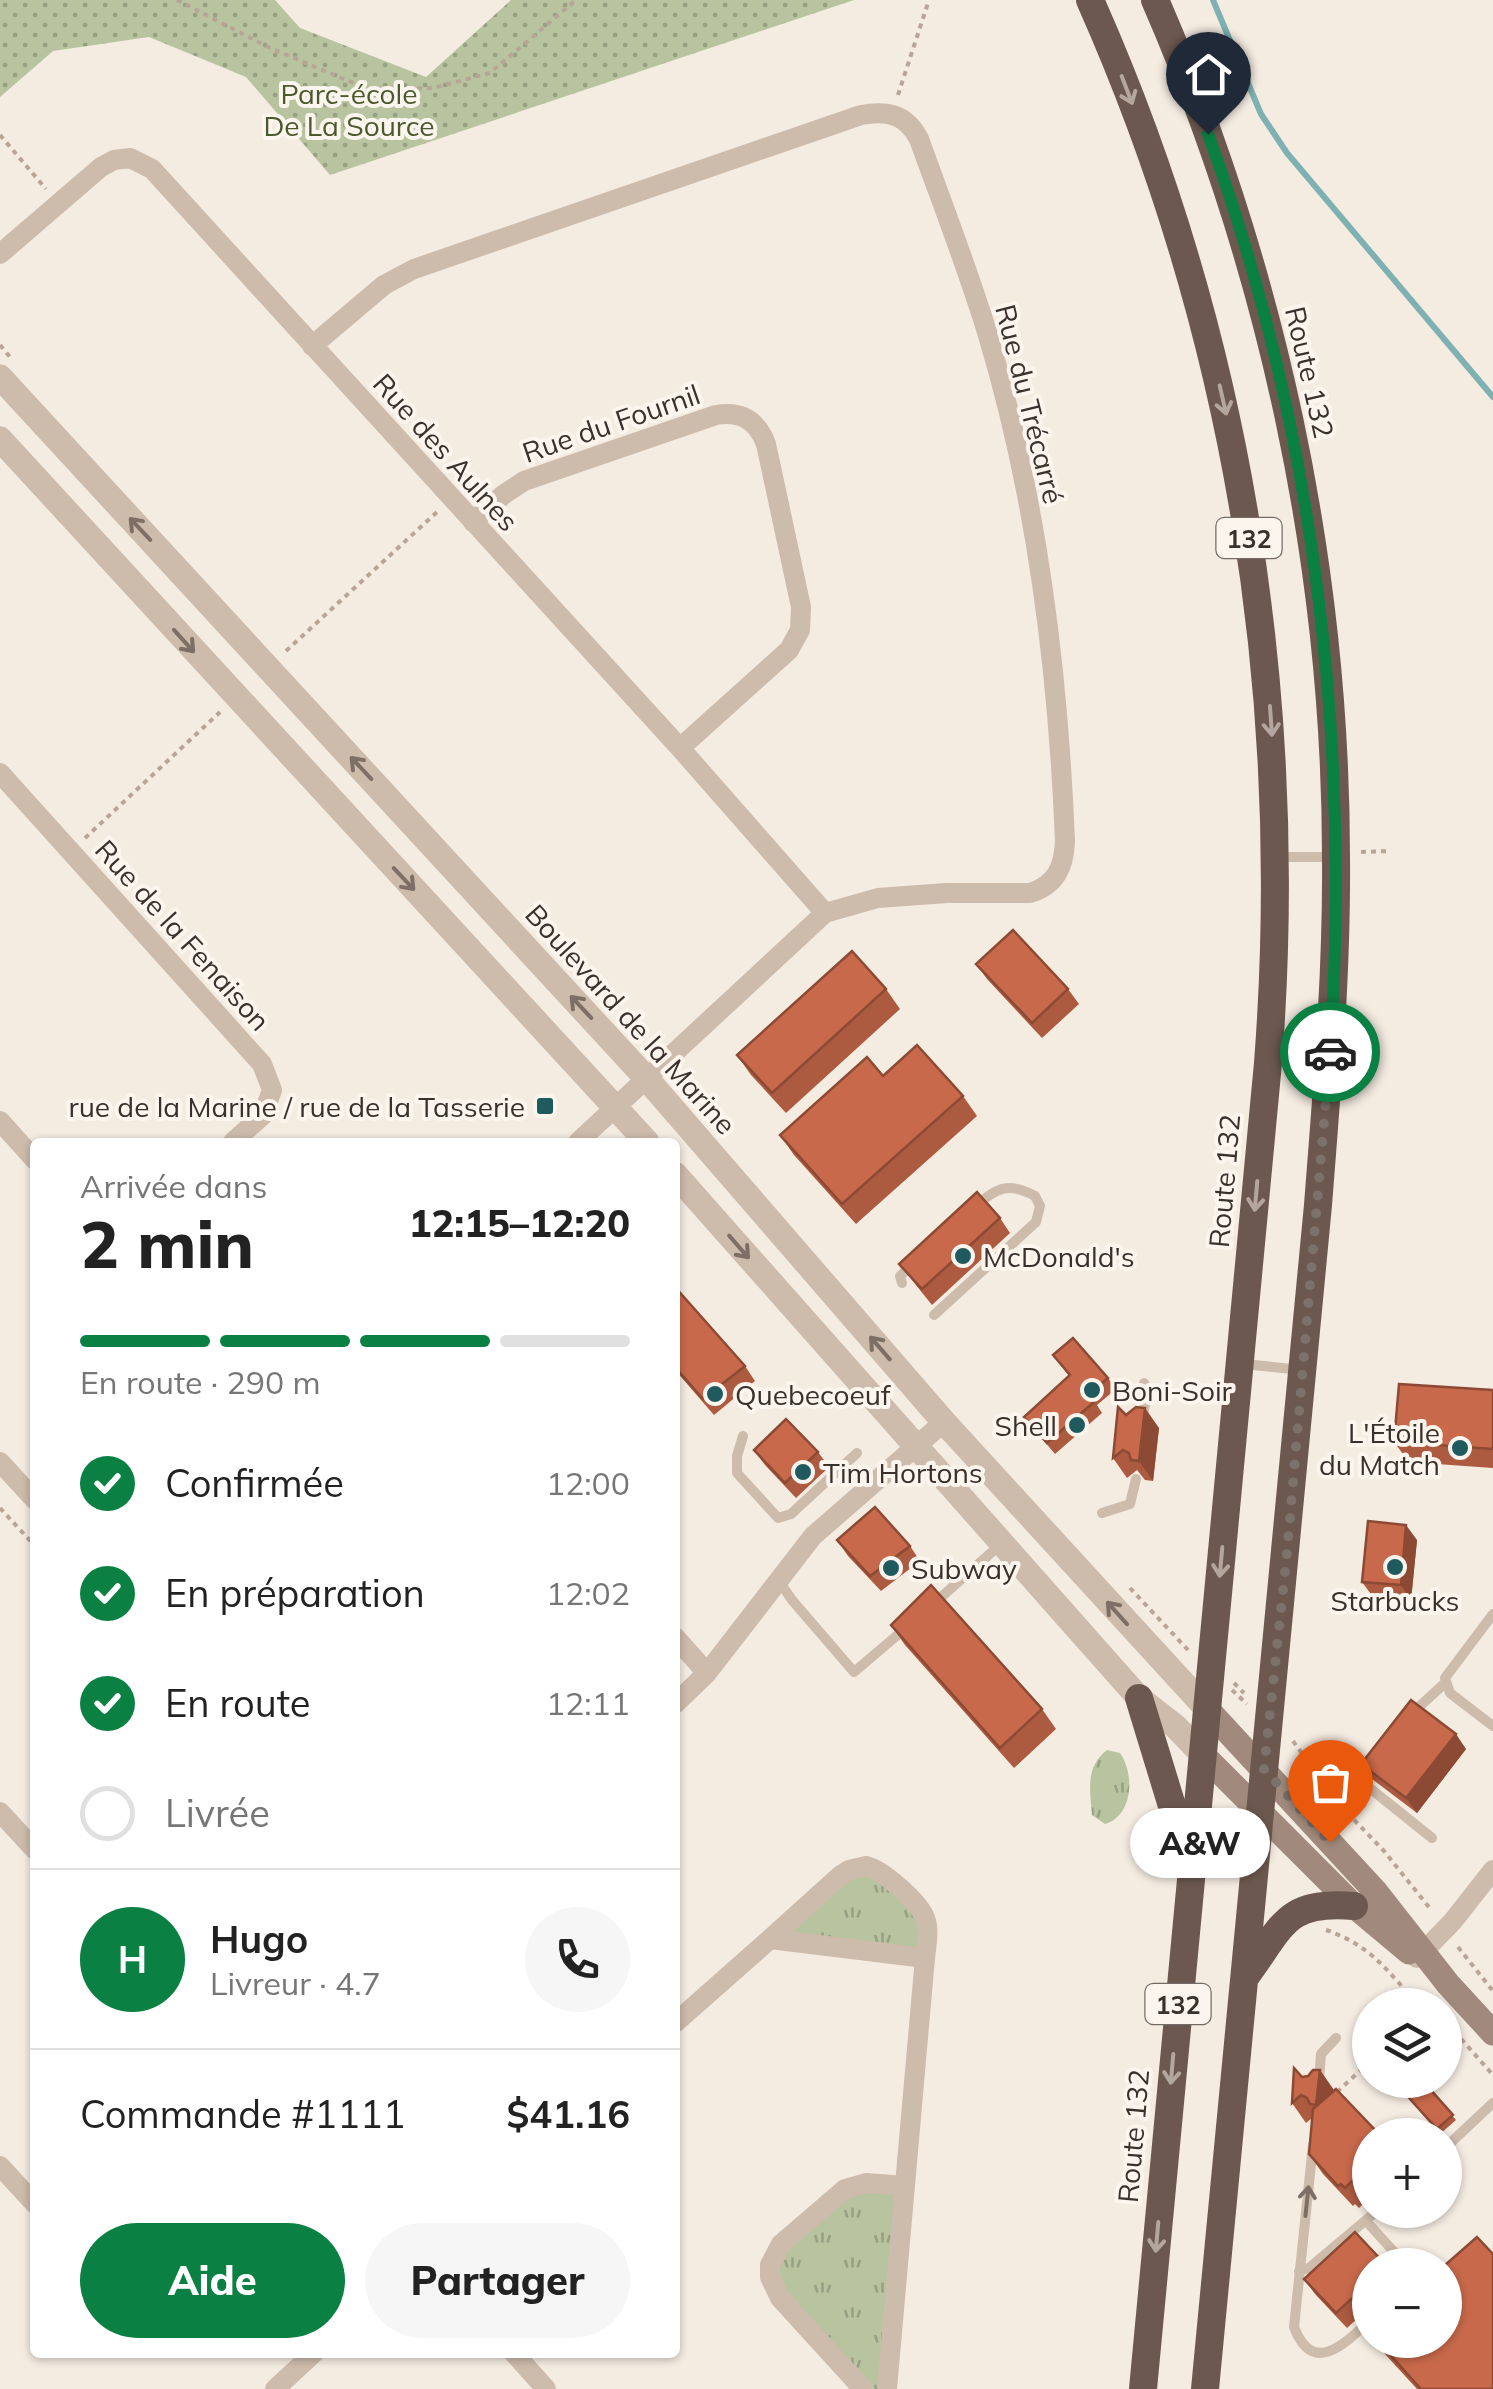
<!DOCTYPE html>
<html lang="fr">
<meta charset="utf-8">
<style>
body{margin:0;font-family:Mulish,sans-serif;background:#f6f6f6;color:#222;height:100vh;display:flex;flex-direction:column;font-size:38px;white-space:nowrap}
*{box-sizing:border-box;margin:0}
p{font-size:32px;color:#767676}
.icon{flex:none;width:55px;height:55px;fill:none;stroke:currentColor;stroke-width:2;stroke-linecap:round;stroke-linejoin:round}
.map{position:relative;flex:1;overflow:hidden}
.drawer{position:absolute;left:30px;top:1138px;width:650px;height:1220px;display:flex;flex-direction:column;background:#fff;border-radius:10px;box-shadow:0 2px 8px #0004}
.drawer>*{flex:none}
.tools{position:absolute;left:1352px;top:1988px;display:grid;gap:20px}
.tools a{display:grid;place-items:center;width:110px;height:110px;border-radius:50%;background:#fff;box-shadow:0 2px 8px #0004;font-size:50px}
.pin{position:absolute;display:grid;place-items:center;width:85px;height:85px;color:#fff;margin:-102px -42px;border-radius:50% 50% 50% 0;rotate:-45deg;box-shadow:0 0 10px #0007}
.pin .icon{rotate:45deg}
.courier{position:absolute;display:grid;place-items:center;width:100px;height:100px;margin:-50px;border:8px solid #0b8043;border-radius:50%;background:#fff;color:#222;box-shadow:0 2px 12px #0007}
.bubble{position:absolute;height:70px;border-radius:35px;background:#fff;box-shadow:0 2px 8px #0004;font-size:32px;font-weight:800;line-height:70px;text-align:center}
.overview em{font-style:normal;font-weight:800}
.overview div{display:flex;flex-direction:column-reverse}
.overview{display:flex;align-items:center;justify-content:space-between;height:170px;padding:0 50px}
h1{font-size:65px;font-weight:800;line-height:75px}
.bar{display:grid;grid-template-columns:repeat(4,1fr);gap:15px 10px;align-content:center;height:120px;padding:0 50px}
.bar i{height:12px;border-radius:8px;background:#e0e0e0}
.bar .selected{background:#0b8043}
.bar p{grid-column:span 4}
.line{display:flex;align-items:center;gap:25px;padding:0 50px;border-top:2px solid #e0e0e0}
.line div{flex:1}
.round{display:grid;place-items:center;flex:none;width:105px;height:105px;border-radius:52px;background:#f6f6f6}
ol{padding:0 50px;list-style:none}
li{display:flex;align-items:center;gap:30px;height:110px}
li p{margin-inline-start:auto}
li .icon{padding:10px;border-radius:50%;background:#0b8043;color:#fff;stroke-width:4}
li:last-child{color:#767676}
li i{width:55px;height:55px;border:5px solid #e0e0e0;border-radius:50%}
.primary-button{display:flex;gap:20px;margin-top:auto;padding:20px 50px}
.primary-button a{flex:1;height:115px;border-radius:60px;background:#0b8043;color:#fff;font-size:40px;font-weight:800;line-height:115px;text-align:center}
.primary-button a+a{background:#f6f6f6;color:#222}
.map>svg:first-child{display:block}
</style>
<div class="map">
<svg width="1493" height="2389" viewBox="0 0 1493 2389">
<defs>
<pattern id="grass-tufts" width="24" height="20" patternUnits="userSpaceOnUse" patternTransform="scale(2.5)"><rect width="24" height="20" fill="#b8c4a0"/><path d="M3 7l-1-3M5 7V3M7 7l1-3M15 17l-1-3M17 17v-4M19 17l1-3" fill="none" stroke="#97a083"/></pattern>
<pattern id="park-dots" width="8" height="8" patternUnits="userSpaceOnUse" patternTransform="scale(2.5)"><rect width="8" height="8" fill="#b8c4a0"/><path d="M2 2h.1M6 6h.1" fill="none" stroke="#97a083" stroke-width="1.8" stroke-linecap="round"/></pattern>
</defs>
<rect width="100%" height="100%" fill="#f4ebe1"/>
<path fill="url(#grass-tufts)" d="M1107,1750l13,3c15,21 13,63 -15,71l-13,-9c-2,-25 -7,-48 15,-65z
M857,1867l63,43 5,48 -155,-19z
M905,2186l-18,203h-24l-83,-91 -10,-33 75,-76z"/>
<path fill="url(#park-dots)" d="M0,0h275l25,28 126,49 85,-77h343l-524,175 -84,-98 -97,-40 -96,14 -53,46z"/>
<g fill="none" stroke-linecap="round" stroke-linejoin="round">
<path stroke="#7fb0b2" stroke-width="6" d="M1213,0l48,114 26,39 206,244"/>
<path stroke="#b9a596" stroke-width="4" stroke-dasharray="5 5" stroke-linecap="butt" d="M177,0l91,47 102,43 63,-2 57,-15 86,-73
M898,95l31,-95
M0,135l46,54
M0,345l10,12
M286,651l151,-139
M85,838l135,-126
M1361,852l29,-1
M0,1508l35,38
M1130,1588l58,62
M1234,1683l10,10
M1232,1690l15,14
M1293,1741l43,60 48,50 48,60
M1298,1773l7,-19
M1326,1930c49,17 61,43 94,75
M1458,1947l35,44
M1445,2027l17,13 31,35
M1337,2092l26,-24
M1402,2135l12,-10"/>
<path stroke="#cdbbac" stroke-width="10" d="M1277,857h58
M902,1283l-2,-7 12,-11
M934,1315l102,-93 4,-16 -5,-10c-26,-14 -38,-9 -59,10
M1244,1364l58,6
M1142,1420l6,-30 -4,-7
M743,1436l-6,20v17l41,45 13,-4 66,-61
M1102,1513l28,-9 6,-25
M779,1581l13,19 62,72 53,-45
M931,1606l70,-62
M1493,1614l-48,64 5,15 43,33
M1409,1716l36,-33
M1372,1759l-11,15v7l71,57
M1319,2081l2,-27 15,-16
M1313,2145l-19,182c19,50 52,16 76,-7
M1445,2148l48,-45
M1366,2221l40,44
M1299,2271l10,-3 69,-58"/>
<path stroke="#cdbbac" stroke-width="20" d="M0,254l101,-87 13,-7 16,-2 22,11 528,579 145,165
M312,346l72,-61 30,-16 447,-154c26,-5 45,-1 58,24 23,64 48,128 68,193 50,166 71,337 78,509 -1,26 -9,44 -35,52h-83l-69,5 -53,15 -247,229
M473,522l30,-27 21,-14 192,-66c25,-4 41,5 50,29l35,163 -1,23 -11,20 -109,98
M0,773l262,291 10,26 -9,25 -30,27
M0,1121l35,39
M0,1462l35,38
M675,1637l32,36
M675,1704l32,-31 106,-137 131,-114
M0,1812l35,38
M866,1866c17,4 53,36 59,52 5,13 1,28 0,40l-155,-19 71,-64 8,-5z
M1417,1958l36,-37 40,-51
M675,2023l95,-84
M0,2166l35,38
M513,2352l33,37
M275,2389l40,-37
M863,2389l-83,-91 -10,-21v-12l11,-21 64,-55 21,-6 39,3
M887,2389l38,-431"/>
<path stroke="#cdbbac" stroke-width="25" d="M0,377l647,702 297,343 263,287
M0,439l647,703
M675,1174l464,524 36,28 28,29"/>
<path stroke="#a18a7d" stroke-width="25" d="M1207,1709l168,182 73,93 45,49
M1203,1755l151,151 55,46"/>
<path stroke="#6c584f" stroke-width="28" d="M1090,0c149,335 206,698 178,1063l-125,1326
M1155,0c117,269 181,565 181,858 1,116 -9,231 -18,347l-113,1184
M1139,1698l48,157
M1246,1976c37,-50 39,-76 108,-70"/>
</g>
<path fill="#ac5a40" d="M976,964l92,25 11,15 -37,34 -55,-59z
M886,989l14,20 -114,104 -35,-38 -14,-20z
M883,1076l80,20 14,20 -121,108 -62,-69 -14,-20z
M1000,1218l10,15 -78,72 -33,-41z
M675,1287l70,79 10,15 -41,34 -39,-45z
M1053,1355l55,23 8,11 -19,16 5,8 -47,41 -31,-37 45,-41z
M1493,1390v78l-84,-6 -15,-20z
M1126,1415l33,13 -6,53 -8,-1 -8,-10 -10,8 -14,-20z
M754,1450l64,2 11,15 -33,31 -31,-33z
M837,1540l73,6 10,15 -39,30 -33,-35z
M1417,1540l-6,60 -38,-3 -11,-15z
M891,1625l151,84 14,20 -42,39 -109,-123z
M1466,1749l-49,64 -45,-34 -11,-15z
M1302,2077l31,14 3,-2 44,46h-10v62l-11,11 -4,-4 -2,2 -30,-32 -14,-20 3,-36 -6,5 -14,-20z
M1392,2080h30l34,40 -16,14z
M1370,2265v42l-23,21 -32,-34 -11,-15z
M1375,2340h70l48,49h-76l-33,-36z"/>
<path fill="#8c4a34" d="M1145,1408l14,20 -6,53 -14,-20z
M1406,1525l11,15 -6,60 -10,-15z
M1456,1734l10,15 -49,64 -11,-15z
M1320,2070l14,20 -4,35 -14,-20z"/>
<path fill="#c8694b" stroke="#8c4a34" stroke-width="2.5" d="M1013,930l55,59 -36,34 -56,-59z
M852,951l34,38 -114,104 -35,-38z
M917,1045l46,51 -121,108 -62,-69 87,-78 16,19z
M977,1192l23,26 -78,71 -23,-25z
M675,1287l70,79 -42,33 -28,-32z
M1073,1338l35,40 -20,17 6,7 -47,41 -23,-26 46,-42 -17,-20z
M1399,1384l94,6v59l-99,-7z
M1118,1407l8,8 10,-8 9,1 -6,53 -8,-1 -2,-7 -6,-3 -10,8z
M786,1419l32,33 -33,31 -31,-33z
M875,1507l35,39 -40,30 -33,-36z
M1368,1521l38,4 -5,60 -39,-3z
M931,1585l111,124 -42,39 -109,-123z
M1411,1700l45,34 -50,64 -45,-34z
M1370,2044v11l-6,-6z
M1294,2068l8,9 6,-1 5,-6h7l-4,35 -6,-1 -3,-6 -6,-3 -9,8z
M1393,2080h29l31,35 -16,14z
M1336,2089l43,45 -9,1v29l-25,24 -4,-4 -3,2 -29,-32 4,-45z
M1355,2232l31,33h-16v17l-34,31 -32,-34z
M1477,2237l16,17v135h-72l-44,-49h68v-75z"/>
<defs><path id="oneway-shaft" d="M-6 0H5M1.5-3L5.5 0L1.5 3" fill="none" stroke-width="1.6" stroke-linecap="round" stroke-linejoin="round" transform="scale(2.5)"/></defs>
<g stroke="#b4a69e">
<use href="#oneway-shaft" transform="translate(1127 90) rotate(69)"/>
<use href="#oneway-shaft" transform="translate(1223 400) rotate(77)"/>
<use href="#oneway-shaft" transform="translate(1271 721) rotate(86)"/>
<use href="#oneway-shaft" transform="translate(1256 1196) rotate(95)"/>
<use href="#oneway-shaft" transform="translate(1221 1562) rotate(95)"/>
<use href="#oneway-shaft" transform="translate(1172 2069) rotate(95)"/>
<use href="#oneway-shaft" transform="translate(1157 2237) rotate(95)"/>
</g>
<g stroke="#7d6f65">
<use href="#oneway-shaft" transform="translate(140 529) rotate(-133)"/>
<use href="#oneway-shaft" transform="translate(184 641) rotate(48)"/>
<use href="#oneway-shaft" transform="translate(361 768) rotate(-133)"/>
<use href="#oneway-shaft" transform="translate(404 879) rotate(47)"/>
<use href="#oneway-shaft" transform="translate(581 1007) rotate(-133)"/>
<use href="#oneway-shaft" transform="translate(739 1247) rotate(49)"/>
<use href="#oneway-shaft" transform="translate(880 1348) rotate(-131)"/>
<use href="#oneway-shaft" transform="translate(1117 1613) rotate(-132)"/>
<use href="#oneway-shaft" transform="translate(1307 2201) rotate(-84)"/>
</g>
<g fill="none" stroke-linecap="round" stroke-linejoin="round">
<path stroke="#7c716b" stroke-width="10" stroke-dasharray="0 18" d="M1330,1052l-43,501 -23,216 66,73"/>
<path stroke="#0b8043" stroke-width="12" d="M1208,134c107,293 143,608 122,918"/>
</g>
<g fill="#1f5a5e" stroke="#fbf5ee" stroke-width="4">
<rect x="535" y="1096" width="20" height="20" rx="5"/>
<circle cx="963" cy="1256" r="10"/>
<circle cx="1092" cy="1390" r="10"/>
<circle cx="715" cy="1394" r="10"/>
<circle cx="1077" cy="1425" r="10"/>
<circle cx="1460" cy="1448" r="10"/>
<circle cx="803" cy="1472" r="10"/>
<circle cx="1395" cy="1567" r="10"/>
<circle cx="891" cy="1568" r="10"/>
</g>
<g text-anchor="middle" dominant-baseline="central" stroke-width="8" stroke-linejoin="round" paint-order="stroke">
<g fill="#fbf5ee" stroke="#756b66" stroke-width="2.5">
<rect x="1216.5" y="518" width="65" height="40" rx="8"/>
<rect x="1145.5" y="1984" width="65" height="40" rx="8"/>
</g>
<g font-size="25" font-weight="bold" fill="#3b302b">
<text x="1249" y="538">132</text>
<text x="1178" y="2004">132</text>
</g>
<g font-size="28" fill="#4a5a2e" stroke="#fbf5ee">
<text x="349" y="93">Parc-école<tspan x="349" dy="32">De La Source</tspan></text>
</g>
<g font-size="28" fill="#3b302b" stroke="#fbf5ee">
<text transform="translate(1310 372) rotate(77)">Route 132</text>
<text transform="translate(1030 404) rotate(76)">Rue du Trécarré</text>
<text transform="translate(611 423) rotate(-19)">Rue du Fournil</text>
<text transform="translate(446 452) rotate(48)">Rue des Aulnes</text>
<text transform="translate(183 935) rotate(48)">Rue de la Fenaison</text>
<text transform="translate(631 1019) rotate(48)">Boulevard de la Marine</text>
<text transform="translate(1224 1181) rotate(-85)">Route 132</text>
<text transform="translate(1133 2136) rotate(-85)">Route 132</text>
</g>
<g font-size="28" fill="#3b302b" stroke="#fbf5ee" text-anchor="start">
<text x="525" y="1106" text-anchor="end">rue de la Marine / rue de la Tasserie</text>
<text x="983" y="1256">McDonald's</text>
<text x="1112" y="1390">Boni-Soir</text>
<text x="735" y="1394">Quebecoeuf</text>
<text x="1057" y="1425" text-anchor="end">Shell</text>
<text x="1440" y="1432" text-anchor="end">L'Étoile<tspan x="1440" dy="32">du Match</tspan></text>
<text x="823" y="1472">Tim Hortons</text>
<text x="911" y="1568">Subway</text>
<text x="1395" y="1600" text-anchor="middle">Starbucks</text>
</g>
</g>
</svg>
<div class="tools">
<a><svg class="icon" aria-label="layers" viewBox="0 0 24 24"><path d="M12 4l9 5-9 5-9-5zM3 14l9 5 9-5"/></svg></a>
<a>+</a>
<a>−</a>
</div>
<div class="pin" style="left:1330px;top:1842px;background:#ea580c"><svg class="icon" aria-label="bag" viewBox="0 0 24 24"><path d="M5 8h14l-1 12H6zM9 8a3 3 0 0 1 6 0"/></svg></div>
<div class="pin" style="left:1208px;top:134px;background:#1f2937"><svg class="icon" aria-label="home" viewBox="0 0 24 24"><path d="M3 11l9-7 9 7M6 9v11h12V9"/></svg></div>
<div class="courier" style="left:1330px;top:1052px"><svg class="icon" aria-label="car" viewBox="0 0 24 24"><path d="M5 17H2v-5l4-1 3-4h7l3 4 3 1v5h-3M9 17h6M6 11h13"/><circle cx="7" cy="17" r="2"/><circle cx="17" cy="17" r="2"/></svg></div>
<div class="bubble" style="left:1130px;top:1808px;width:140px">A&amp;W</div>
<section class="drawer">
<div class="overview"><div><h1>2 min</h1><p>Arrivée dans</p></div><em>12:15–12:20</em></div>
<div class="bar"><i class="selected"></i><i class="selected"></i><i class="selected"></i><i></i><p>En route · 290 m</p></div>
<ol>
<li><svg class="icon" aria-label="check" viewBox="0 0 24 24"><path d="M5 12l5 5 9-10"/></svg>Confirmée<p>12:00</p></li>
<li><svg class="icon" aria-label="check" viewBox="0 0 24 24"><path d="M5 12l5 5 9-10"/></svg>En préparation<p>12:02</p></li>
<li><svg class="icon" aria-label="check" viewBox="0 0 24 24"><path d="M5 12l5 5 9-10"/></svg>En route<p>12:11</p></li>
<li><i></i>Livrée</li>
</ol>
<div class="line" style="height:180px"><b class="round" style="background:#0b8043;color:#fff">H</b><div><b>Hugo</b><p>Livreur · 4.7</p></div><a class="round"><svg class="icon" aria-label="phone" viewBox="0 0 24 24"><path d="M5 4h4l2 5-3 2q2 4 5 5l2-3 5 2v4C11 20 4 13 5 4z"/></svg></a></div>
<div class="line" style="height:130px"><div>Commande #1111</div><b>$41.16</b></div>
<div class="primary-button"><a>Aide</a><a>Partager</a></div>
</section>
</div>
